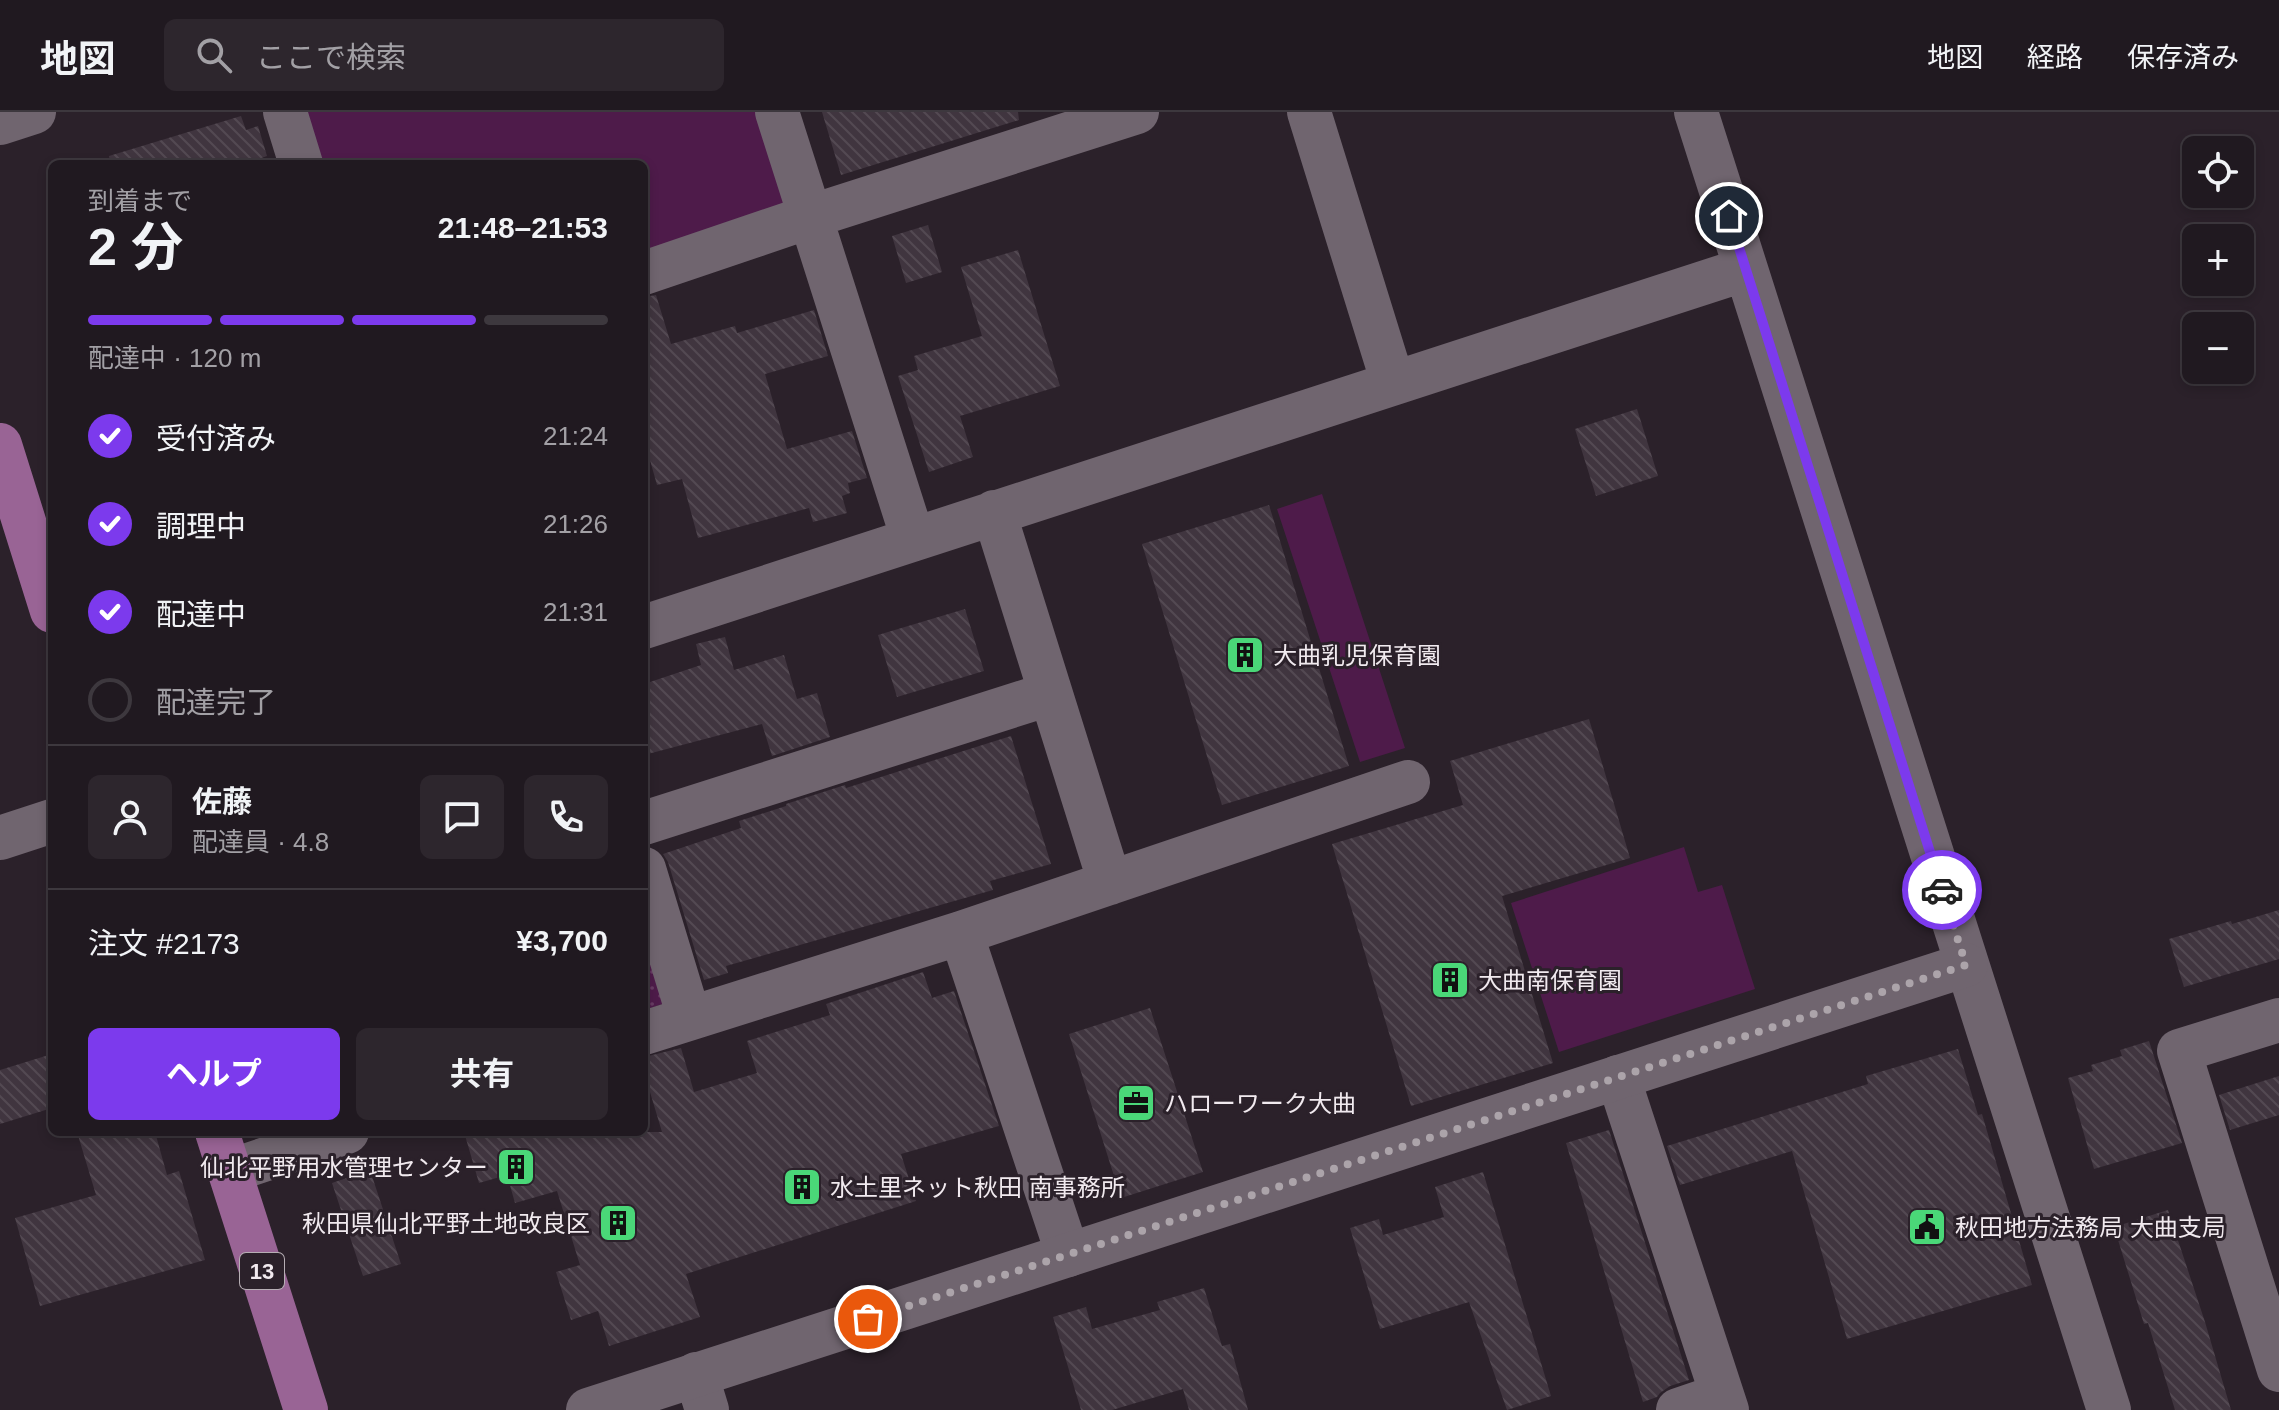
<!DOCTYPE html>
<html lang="ja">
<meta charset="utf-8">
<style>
body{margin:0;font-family:Helvetica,"Noto Sans JP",sans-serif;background:#2d262d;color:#f1f3f6;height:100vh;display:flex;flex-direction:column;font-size:30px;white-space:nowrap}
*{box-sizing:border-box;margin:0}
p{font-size:26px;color:#a2a0a5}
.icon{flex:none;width:44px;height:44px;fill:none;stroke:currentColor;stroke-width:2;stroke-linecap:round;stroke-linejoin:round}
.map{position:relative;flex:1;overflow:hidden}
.sheet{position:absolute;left:48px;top:48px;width:600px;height:976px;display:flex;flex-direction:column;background:#201920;border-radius:12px;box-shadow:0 4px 12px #0003,0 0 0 2px #3d383e}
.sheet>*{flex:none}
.tools{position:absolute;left:2182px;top:24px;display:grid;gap:16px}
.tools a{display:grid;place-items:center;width:72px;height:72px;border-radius:12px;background:#201920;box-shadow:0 4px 12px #0003,0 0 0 2px #3d383e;font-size:40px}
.pin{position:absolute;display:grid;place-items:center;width:68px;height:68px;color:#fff;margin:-34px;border:4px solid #fff;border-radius:50%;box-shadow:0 2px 8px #0007}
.courier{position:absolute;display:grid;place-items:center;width:80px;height:80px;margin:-40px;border:6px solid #7c3aed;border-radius:50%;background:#fff;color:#222;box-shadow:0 2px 10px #0007}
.overview em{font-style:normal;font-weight:700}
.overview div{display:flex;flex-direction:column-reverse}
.overview{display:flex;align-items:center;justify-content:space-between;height:136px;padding:0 40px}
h1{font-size:52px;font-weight:700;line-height:60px}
.bar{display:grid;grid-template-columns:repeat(4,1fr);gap:12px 8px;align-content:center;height:96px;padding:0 40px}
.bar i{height:10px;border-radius:6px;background:#3d383e}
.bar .selected{background:#7c3aed}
.bar p{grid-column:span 4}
.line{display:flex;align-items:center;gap:20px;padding:0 40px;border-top:2px solid #3d383e}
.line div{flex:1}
.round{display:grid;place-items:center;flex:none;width:84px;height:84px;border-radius:12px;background:#2d262d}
ol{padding:0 40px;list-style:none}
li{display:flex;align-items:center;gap:24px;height:88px}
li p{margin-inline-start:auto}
li .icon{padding:8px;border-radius:50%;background:#7c3aed;color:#fff;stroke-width:4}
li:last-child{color:#a2a0a5}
li i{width:44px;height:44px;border:4px solid #3d383e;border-radius:50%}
.button{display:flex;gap:16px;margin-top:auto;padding:16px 40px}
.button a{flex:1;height:92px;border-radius:12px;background:#7c3aed;color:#fff;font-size:32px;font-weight:700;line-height:92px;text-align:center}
.button a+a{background:#2d262d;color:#f1f3f6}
header{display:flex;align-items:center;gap:48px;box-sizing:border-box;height:112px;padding:0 40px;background:#201920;border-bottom:2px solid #3d383e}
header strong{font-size:38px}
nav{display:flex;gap:44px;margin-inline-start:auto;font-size:28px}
.search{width:560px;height:72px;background:#2d262d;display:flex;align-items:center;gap:20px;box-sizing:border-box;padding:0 28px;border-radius:12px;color:#a2a0a5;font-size:30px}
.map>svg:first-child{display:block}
</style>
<header>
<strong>地図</strong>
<div class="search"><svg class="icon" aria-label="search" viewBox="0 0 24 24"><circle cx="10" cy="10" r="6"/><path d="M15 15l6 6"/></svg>ここで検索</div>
<nav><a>地図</a><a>経路</a><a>保存済み</a></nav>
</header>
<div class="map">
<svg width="2279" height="1298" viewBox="0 0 2279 1298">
<defs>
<pattern id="grass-dots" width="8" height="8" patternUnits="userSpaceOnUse" patternTransform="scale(2)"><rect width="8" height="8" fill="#4e1b4a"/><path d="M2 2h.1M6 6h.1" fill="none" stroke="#683c64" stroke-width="1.8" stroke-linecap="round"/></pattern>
<pattern id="building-back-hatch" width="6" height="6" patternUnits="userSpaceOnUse" patternTransform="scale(2)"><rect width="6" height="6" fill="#40353f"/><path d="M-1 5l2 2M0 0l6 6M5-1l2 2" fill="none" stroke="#534952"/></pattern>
</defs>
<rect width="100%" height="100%" fill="#2b212a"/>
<path fill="url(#grass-dots)" d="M644,829l19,63 -19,6z"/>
<path fill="#4e1b4a" d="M299,0h463l32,99 -150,47v-94h-328z
M1322,382l83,254 -45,14 -83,-253z
M1684,735l14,45 24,-7 33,104 -196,63 -48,-149z"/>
<path fill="url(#building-back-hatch)" d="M822,0h196l1,8 -178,55z
M241,4l5,14 12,-4 9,30 -11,4 1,4h-147l-1,-8z
M928,113l14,47 -36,11 -14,-47z
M1018,138l42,136 -100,30 13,41 -44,15 -31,-96 20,-6 -4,-14 68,-20 -21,-69z
M656,183l15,49 64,-18 2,7 77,-23 14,46 -63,18 22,75 65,-18 15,47 -19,5 2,10 -8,3 5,17 -34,9 -4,-14 -111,30 -16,-59 -25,6 -13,-46v-142z
M1637,297l21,67 -62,20 -21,-67z
M1269,393l80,261 -127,39 -80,-261z
M965,497l19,62 -87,26 -19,-62z
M725,525l9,33 50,-15 13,44 20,-6 13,44 -58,19 -10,-32 -118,31v-71l57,-19 -5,-21z
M1589,607l41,139 -128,38 51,167 -142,43 -79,-262 131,-39 -13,-44z
M1011,624l40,128 -61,17 3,9 -267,76 2,7 -24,7 -36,-118 -5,-8 78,-26 -2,-7 47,-15v-2l59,-19 1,3z
M2279,798v49l-95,28 -15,-48 62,-18 1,3z
M923,860l9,26 22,-7 45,135 -98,28 15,47 -230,73 14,43 -91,29 -11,-35 -27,9 -15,-48 24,-7 -23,-74 -42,12 -8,-28 -28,8 -15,-51h198l-18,-60v-15l37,-9 13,44 63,-19 -10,-32 83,-26 -4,-11z
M1150,896l53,164 -82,26 -52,-164z
M2149,929l33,102 -88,26 -26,-91 25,-7 -2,-6 31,-9 -2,-6z
M1958,937l20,66 4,-1 50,171 -185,54 -55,-188 -112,34 -13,-39 201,-62 -2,-8z
M52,942v54l-52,16v-54z
M2279,964v39l-49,15 -11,-35z
M1609,1018l80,250 -19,6 -10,7 -3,4 -14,5 -77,-259z
M77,1020h78l12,43 12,-4 26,89 -165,46 -25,-88 81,-23z
M370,1058l31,94 -38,12 -31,-93z
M1483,1060l68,224 -44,14 -38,-108 -89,27 -30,-101 29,-9 4,16 61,-18 -9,-30z
M2168,1098l37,112 26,88h-56l-27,-87 -4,1 -30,-97z
M1204,1176l18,58 8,-2 18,66h-59l-6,-21 -71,21h-31l-28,-93 33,-10 6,22 68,-19 -3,-8z"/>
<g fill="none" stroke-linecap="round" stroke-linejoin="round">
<path stroke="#70656f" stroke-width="44" d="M285,0l16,52
M777,0l136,427
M1309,0l84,271
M1696,0l413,1298
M0,11l34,-11
M644,161l165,-56 328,-105
M994,400l116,371
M644,515l1102,-358
M644,711l405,-129
M0,726l52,-17
M644,757l45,148
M961,821l107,322
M2279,908l-100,31 100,319
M644,921l317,-100 447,-151
M1618,965l109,333
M230,1059l117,-39
M696,1262l11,36
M1678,1298l44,-15"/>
<path stroke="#70656f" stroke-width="44" d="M588,1298l1378,-445"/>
<path stroke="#996495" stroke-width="44" d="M0,333l52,166
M217,1020l89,278"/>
</g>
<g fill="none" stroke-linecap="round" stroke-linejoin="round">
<path stroke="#aca4aa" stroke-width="8" stroke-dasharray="0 14.4" d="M868,1207l1098,-354 -24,-75"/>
<path stroke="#7c3aed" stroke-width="10" d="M1729,104l213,674"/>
</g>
<defs>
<g id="building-square" transform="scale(2)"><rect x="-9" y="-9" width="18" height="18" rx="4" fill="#4ad778" stroke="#2b212a"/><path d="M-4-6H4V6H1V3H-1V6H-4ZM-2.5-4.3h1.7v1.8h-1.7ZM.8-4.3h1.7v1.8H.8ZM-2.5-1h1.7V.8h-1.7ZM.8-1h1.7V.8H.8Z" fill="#111"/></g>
<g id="office-square" transform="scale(2)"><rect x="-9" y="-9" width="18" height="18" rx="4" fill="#4ad778" stroke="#2b212a"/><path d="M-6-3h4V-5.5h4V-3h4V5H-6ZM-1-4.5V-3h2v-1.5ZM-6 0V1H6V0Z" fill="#111"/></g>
<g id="civic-square" transform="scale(2)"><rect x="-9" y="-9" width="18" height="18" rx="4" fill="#4ad778" stroke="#2b212a"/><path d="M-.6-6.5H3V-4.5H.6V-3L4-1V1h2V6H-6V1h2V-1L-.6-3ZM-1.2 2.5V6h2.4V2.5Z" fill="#111"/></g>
</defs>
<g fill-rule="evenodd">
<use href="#building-square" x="1245" y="543"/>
<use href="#building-square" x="1450" y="868"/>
<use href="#office-square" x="1136" y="991"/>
<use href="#building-square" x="516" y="1055"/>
<use href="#building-square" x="802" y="1075"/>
<use href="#building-square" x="618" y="1111"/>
<use href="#civic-square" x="1927" y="1115"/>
</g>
<g text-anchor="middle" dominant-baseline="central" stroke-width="6" stroke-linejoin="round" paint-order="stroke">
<rect fill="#2b212a" stroke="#b6aeb4" stroke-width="2" x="240" y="1141" width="44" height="36" rx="6"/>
<g font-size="22" font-weight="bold" fill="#f1eaef">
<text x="262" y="1159">13</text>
</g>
<g font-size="24" fill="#f1eaef" stroke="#2b212a" text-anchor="start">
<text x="1273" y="543">大曲乳児保育園</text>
<text x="1478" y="868">大曲南保育園</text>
<text x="1164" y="991">ハローワーク大曲</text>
<text x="488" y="1055" text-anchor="end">仙北平野用水管理センター</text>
<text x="830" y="1075">水土里ネット秋田 南事務所</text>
<text x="590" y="1111" text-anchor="end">秋田県仙北平野土地改良区</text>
<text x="1955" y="1115">秋田地方法務局 大曲支局</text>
</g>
</g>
</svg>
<div class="tools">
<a><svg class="icon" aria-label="locate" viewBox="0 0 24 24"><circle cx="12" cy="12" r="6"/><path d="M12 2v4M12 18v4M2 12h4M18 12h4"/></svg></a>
<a>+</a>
<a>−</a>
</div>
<div class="pin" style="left:868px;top:1207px;background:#ea580c"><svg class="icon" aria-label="bag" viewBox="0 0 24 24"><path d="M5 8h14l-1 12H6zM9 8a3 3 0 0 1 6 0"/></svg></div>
<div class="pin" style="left:1729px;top:104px;background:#1f2937"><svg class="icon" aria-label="home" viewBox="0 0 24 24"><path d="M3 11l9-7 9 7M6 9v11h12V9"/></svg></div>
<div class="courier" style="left:1942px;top:778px"><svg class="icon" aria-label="car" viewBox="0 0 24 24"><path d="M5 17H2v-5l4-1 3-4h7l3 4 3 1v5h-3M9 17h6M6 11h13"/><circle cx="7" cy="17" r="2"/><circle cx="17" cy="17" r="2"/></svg></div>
<section class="sheet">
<div class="overview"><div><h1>2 分</h1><p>到着まで</p></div><em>21:48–21:53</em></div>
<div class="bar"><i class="selected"></i><i class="selected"></i><i class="selected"></i><i></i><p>配達中 · 120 m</p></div>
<ol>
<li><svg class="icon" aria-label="check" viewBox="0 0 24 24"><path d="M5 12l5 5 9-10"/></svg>受付済み<p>21:24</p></li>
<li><svg class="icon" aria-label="check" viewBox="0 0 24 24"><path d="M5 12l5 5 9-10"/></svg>調理中<p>21:26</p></li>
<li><svg class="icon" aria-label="check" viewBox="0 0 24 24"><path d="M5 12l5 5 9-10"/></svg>配達中<p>21:31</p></li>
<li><i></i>配達完了</li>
</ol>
<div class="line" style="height:144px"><a class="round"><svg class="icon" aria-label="person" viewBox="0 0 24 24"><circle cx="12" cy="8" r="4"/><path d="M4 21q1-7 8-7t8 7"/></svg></a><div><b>佐藤</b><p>配達員 · 4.8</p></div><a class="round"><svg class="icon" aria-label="chat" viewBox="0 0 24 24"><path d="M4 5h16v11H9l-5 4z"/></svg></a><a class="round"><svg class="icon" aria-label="phone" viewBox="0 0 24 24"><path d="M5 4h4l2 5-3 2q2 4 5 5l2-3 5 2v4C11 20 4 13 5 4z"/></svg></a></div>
<div class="line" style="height:104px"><div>注文 #2173</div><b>¥3,700</b></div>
<div class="button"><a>ヘルプ</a><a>共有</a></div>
</section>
</div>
